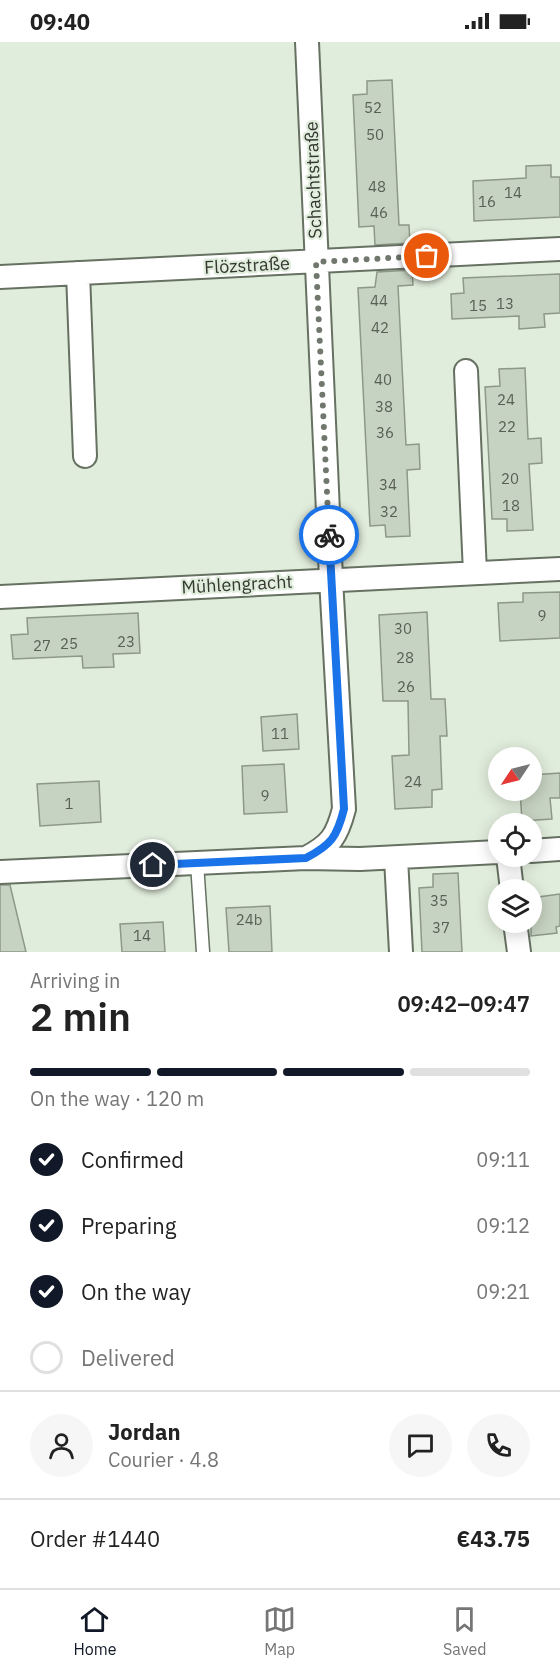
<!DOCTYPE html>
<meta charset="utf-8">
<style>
body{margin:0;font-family:"IBM Plex Sans",sans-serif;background:#f6f6f6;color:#222;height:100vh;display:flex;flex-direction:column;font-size:22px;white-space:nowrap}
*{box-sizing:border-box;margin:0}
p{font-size:20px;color:#767676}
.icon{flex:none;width:33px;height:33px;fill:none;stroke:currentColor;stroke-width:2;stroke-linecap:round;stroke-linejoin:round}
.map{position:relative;height:910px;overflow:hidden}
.drawer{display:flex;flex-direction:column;background:#fff;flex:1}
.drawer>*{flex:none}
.needle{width:39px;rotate:235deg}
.buttons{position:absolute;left:488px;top:705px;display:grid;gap:12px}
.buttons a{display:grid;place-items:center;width:54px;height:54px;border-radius:50%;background:#fff;box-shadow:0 3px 15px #0003;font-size:30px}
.pin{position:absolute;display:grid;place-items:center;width:51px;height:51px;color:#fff;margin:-26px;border:3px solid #fff;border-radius:50%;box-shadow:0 2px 6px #0007}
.courier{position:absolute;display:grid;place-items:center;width:60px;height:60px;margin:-30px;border:4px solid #1a73e8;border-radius:50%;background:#fff;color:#222;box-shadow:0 2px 8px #0007}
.overview em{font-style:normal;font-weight:600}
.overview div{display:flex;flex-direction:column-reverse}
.overview{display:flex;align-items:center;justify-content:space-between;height:102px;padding:0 30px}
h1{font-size:39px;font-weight:600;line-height:45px}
.bar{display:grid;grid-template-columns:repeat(4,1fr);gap:9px 6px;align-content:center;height:72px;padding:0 30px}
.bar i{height:8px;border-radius:4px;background:#e0e0e0}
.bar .current{background:#111827}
.bar p{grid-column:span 4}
.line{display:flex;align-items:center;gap:15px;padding:0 30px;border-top:2px solid #e0e0e0}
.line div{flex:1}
.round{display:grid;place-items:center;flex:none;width:63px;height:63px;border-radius:32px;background:#f6f6f6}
ol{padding:0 30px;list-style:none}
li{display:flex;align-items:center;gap:18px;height:66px}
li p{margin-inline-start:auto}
li .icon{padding:6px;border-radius:50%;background:#111827;color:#fff;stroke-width:4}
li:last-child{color:#767676}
li i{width:33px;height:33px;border:3px solid #e0e0e0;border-radius:50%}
.status{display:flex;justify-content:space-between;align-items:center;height:42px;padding:0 30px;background:#fff;direction:ltr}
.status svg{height:16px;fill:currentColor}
.dock{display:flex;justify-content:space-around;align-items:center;height:84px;border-top:2px solid #e0e0e0;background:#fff;font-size:16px;color:#767676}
.dock a{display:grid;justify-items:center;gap:3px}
.dock .current{color:#111827}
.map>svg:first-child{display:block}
</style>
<div class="status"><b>09:40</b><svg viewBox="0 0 49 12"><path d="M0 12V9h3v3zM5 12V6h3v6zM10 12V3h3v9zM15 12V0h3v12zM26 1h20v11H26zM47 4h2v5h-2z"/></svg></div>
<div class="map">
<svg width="560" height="910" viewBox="0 0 560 910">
<rect width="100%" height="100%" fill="#e1eddc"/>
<path fill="#c7d3c2" stroke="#8d9888" stroke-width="1.5" d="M392,38l7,145h10l1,18 -35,2 -1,-19 -15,1 -6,-132 14,-1v-13z
M551,123v12h9v40l-86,4 -1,-40 53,-3v-12z
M412,228l1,15 -15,1 8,159 13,-1 1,25 -13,1 3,66 -24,1 -1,-12 -15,1 -12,-238 17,-1 2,-15z
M560,232v39l-16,1 1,13 -26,2v-13l-67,3 -1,-25 13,-1 -1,-15z
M525,326l3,71 13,-1 1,25 -13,1 4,66 -26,1v-12h-15l-7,-132 15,-1 -1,-17z
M560,550v46l-60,3 -2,-38 25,-1v-9z
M427,570l4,87h14l2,37h-7l2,53 -10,1v17l-37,2 -3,-53 17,-1 -1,-54h-25l-4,-86z
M138,571l2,40 -27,1 1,13 -31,1 -1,-12 -69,3 -2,-24 17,-1 -1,-16z
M297,672l2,35 -36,2 -2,-34z
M284,722l3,48 -43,2 -2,-48z
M560,731v25h-10l2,21 -30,2 -2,-31h11v-15z
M99,739l2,41 -61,4 -3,-42z
M458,831l4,79h-40l-3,-64 14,-1v-13z
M0,843h10l16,67h-26z
M560,852v32l-4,1 1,6 -26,3v-38z
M270,864l2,46h-43l-3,-44z
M163,880l2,30h-43l-2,-28z"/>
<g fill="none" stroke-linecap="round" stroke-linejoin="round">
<g stroke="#667162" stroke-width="15">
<path id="service" d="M197,821l6,89"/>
</g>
<g stroke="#667162" stroke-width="26">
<path id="minor" d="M78,231l7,183
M0,235l560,-28
M466,329l9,202
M0,555l560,-28
M531,809l29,-2
M508,814l4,34
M306,816l54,1 138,-7
M396,816l5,94
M0,830l306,-14c25,-13 31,-22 38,-49l-13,-230 -24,-537
M515,880l4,30"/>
</g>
<use href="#service" stroke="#fff" stroke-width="12"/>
<use href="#minor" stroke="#fff" stroke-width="22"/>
</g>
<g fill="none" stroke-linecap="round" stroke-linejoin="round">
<path stroke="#70776d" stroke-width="6" stroke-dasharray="0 10.8" d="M329,493l-13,-273 111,-6"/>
<path stroke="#1a73e8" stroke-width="8" d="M153,823l153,-7c25,-13 31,-21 38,-49l-15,-274"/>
</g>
<g text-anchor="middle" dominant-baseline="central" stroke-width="4.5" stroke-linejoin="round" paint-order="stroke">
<g font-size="15" fill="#585f55">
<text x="373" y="65">52</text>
<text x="375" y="92">50</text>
<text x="377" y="144">48</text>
<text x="513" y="150">14</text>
<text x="487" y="159">16</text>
<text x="379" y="170">46</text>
<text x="379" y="258">44</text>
<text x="505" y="261">13</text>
<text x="478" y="263">15</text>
<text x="380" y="285">42</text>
<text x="383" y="337">40</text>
<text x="506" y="357">24</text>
<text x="384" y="364">38</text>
<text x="507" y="384">22</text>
<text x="385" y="390">36</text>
<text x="510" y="436">20</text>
<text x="388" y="442">34</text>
<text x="511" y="463">18</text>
<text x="389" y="469">32</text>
<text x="542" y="573">9</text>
<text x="403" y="586">30</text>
<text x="126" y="599">23</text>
<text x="69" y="601">25</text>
<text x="42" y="603">27</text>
<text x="405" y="615">28</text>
<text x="406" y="644">26</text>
<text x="280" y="691">11</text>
<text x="413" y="739">24</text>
<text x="265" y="753">9</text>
<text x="69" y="761">1</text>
<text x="439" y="858">35</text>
<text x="249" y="877">24b</text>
<text x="441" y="885">37</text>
<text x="142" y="893">14</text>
</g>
<g font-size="18" fill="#333831" stroke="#e1eddc">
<text transform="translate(313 138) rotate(-92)">Schachtstraße</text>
<text transform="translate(247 223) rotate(-3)">Flözstraße</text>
<text transform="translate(237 542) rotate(-3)">Mühlengracht</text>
</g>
</g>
</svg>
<div class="buttons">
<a><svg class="needle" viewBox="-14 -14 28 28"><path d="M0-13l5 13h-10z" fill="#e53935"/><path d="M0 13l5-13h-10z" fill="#767676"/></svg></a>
<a><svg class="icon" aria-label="locate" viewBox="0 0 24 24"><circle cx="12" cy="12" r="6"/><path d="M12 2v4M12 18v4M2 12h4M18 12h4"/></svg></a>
<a><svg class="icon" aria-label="layers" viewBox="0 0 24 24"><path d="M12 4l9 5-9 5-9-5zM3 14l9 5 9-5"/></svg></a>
</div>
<div class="pin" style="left:427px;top:214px;background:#ea580c"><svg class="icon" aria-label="bag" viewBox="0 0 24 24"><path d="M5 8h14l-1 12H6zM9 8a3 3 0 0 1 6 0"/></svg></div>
<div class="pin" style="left:153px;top:823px;background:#1f2937"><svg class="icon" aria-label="home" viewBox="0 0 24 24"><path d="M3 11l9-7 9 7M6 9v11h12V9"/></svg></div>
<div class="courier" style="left:329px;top:493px"><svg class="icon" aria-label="bike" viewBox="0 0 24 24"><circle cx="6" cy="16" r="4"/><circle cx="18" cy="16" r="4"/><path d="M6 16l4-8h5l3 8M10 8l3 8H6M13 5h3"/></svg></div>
</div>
<section class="drawer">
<div class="overview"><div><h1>2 min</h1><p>Arriving in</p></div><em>09:42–09:47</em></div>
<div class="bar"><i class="current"></i><i class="current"></i><i class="current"></i><i></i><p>On the way · 120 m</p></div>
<ol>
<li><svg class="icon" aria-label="check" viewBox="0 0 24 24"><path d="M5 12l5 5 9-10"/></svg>Confirmed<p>09:11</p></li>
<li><svg class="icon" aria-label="check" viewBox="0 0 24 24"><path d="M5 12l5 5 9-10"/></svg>Preparing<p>09:12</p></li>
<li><svg class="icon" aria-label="check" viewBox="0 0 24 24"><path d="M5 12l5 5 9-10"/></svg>On the way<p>09:21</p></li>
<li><i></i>Delivered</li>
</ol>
<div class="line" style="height:108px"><a class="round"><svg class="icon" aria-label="person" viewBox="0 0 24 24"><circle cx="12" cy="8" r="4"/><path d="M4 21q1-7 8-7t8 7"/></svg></a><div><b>Jordan</b><p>Courier · 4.8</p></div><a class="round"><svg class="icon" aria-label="chat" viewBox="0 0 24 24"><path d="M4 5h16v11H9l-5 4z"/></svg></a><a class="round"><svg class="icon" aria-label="phone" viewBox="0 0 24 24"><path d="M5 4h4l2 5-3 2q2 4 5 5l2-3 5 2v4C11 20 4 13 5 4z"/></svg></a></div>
<div class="line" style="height:78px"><div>Order #1440</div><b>€43.75</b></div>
</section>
<nav class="dock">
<a class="current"><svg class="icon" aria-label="home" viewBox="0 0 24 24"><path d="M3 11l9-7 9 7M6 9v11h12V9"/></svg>Home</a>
<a><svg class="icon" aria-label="map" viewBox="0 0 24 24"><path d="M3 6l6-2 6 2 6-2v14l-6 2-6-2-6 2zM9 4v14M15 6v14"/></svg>Map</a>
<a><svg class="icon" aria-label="saved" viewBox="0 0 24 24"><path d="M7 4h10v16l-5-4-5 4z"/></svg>Saved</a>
</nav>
